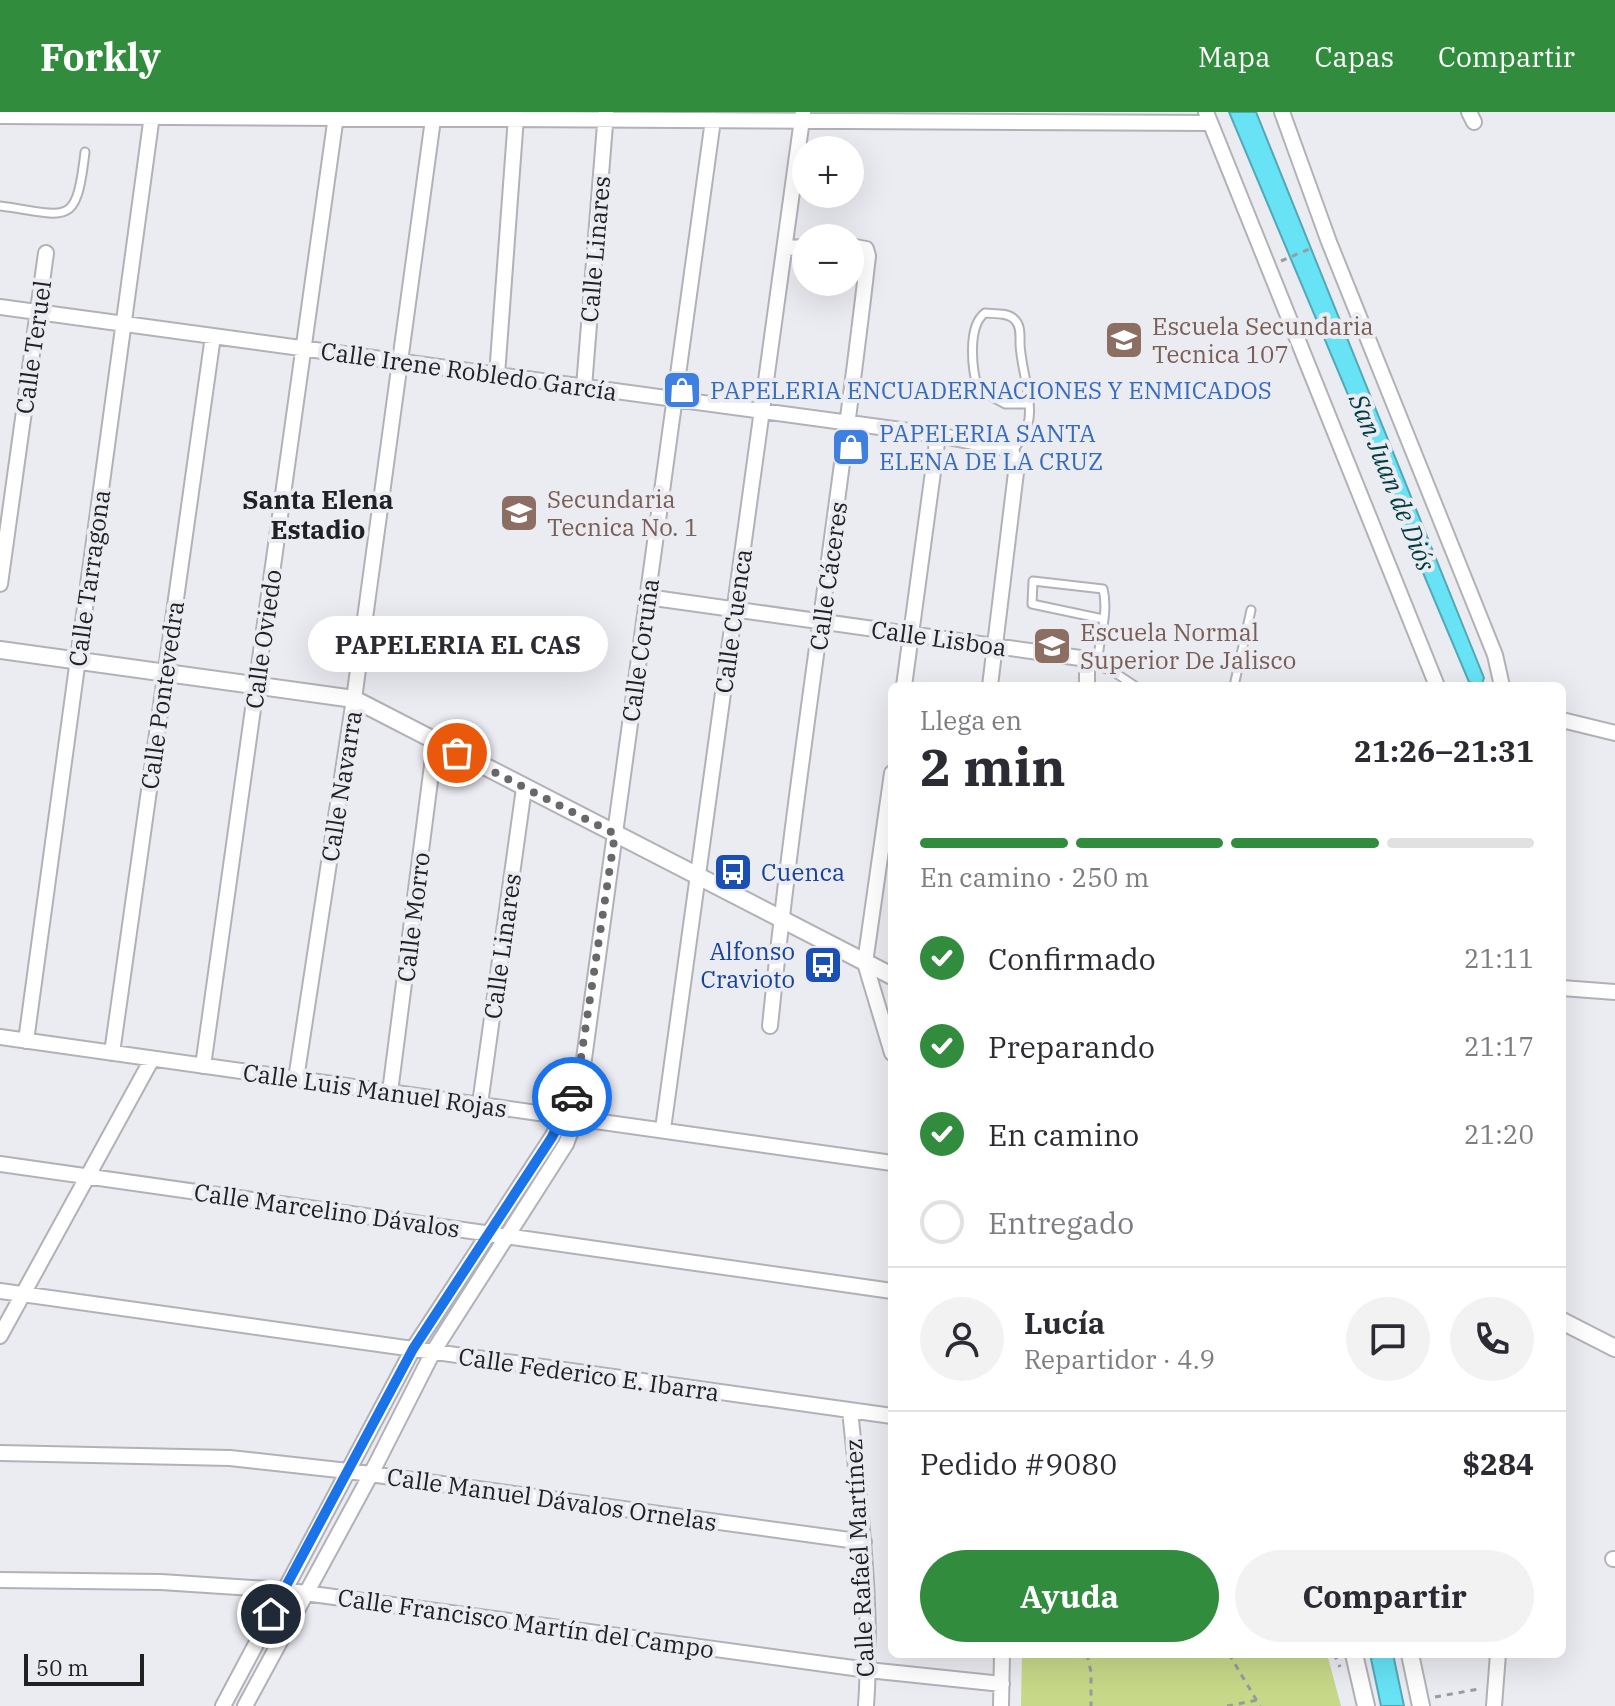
<!DOCTYPE html>
<html lang="es">
<meta charset="utf-8">
<style>
body{margin:0;font-family:"IBM Plex Serif",serif;background:#f2f2f3;color:#2b2b33;height:100vh;display:flex;flex-direction:column;font-size:30px;white-space:nowrap}
*{box-sizing:border-box;margin:0}
p{font-size:26px;color:#7c7c81}
.icon{flex:none;width:44px;height:44px;fill:none;stroke:currentColor;stroke-width:2;stroke-linecap:round;stroke-linejoin:round}
.map{position:relative;flex:1;overflow:hidden}
.panel{position:absolute;left:888px;top:570px;width:678px;height:976px;display:flex;flex-direction:column;background:#fff;border-radius:12px;box-shadow:0 8px 32px #0002}
.panel>*{flex:none}
.controls{position:absolute;left:792px;top:24px;display:grid;gap:16px}
.controls a{display:grid;place-items:center;width:72px;height:72px;border-radius:50%;background:#fff;box-shadow:0 8px 32px #0002;font-size:40px}
.scale{position:absolute;left:24px;bottom:20px;width:120px;box-sizing:border-box;padding-left:8px;border:4px solid #212023;border-top:0;font-size:22px;line-height:28px;white-space:nowrap;color:#212023;-webkit-text-stroke:6px #ebebf2;paint-order:stroke}
.pin{position:absolute;display:grid;place-items:center;width:68px;height:68px;color:#fff;margin:-34px;border:4px solid #fff;border-radius:50%;box-shadow:0 2px 8px #0007}
.courier{position:absolute;display:grid;place-items:center;width:80px;height:80px;margin:-40px;border:6px solid #1a73e8;border-radius:50%;background:#fff;color:#222;box-shadow:0 2px 10px #0007}
.bubble{position:absolute;height:56px;border-radius:28px;background:#fff;box-shadow:0 8px 32px #0002;font-size:26px;font-weight:700;line-height:56px;text-align:center}
.overview em{font-style:normal;font-weight:700}
.overview div{display:flex;flex-direction:column-reverse}
.overview{display:flex;align-items:center;justify-content:space-between;height:136px;padding:0 32px}
h1{font-size:52px;font-weight:700;line-height:60px}
.bar{display:grid;grid-template-columns:repeat(4,1fr);gap:12px 8px;align-content:center;height:96px;padding:0 32px}
.bar i{height:10px;border-radius:6px;background:#e1e1e2}
.bar .selected{background:#318c3d}
.bar p{grid-column:span 4}
.line{display:flex;align-items:center;gap:20px;padding:0 32px;border-top:2px solid #e1e1e2}
.line div{flex:1}
.round{display:grid;place-items:center;flex:none;width:84px;height:84px;border-radius:42px;background:#f2f2f3}
ol{padding:0 32px;list-style:none}
li{display:flex;align-items:center;gap:24px;height:88px}
li p{margin-inline-start:auto}
li .icon{padding:8px;border-radius:50%;background:#318c3d;color:#fff;stroke-width:4}
li:last-child{color:#7c7c81}
li i{width:44px;height:44px;border:4px solid #e1e1e2;border-radius:50%}
.cta{display:flex;gap:16px;margin-top:auto;padding:16px 32px}
.cta a{flex:1;height:92px;border-radius:48px;background:#318c3d;color:#fff;font-size:32px;font-weight:700;line-height:92px;text-align:center}
.cta a+a{background:#f2f2f3;color:#2b2b33}
header{display:flex;align-items:center;gap:48px;box-sizing:border-box;height:112px;padding:0 40px;background:#318c3d;color:#fff}
header strong{font-size:38px}
nav{display:flex;gap:44px;margin-inline-start:auto;font-size:28px}
.map>svg:first-child{display:block}
</style>
<header>
<strong>Forkly</strong>
<nav><a>Mapa</a><a>Capas</a><a>Compartir</a></nav>
</header>
<div class="map">
<svg width="1615" height="1594" viewBox="0 0 1615 1594">
<rect width="100%" height="100%" fill="#ebebf2"/>
<path fill="#c7d889" d="M1022,1542h305l14,52h-320z"/>
<path fill="#67e3f5" stroke="#52a8b6" stroke-width="2" d="M1229,0h27l228,566 -3,8 -12,-4z
M1370,1542h23l11,52h-23z"/>
<g fill="none" stroke-linecap="round" stroke-linejoin="round">
<g stroke="#b1b1b7" stroke-width="11">
<path id="service" d="M0,94c69,9 76,23 85,-54
M1012,341c6,-10 15,-21 17,-34 3,-23 -8,-51 -9,-75 0,-8 1,-18 -5,-24 -7,-8 -21,-6 -30,-7 -18,13 -13,57 -7,76l27,15h22
M1094,552l20,8 21,14
M1097,552c2,-23 12,-52 6,-75l-70,-8 -1,23 71,15
M1234,574l17,-76"/>
</g>
<g stroke="#b1b1b7" stroke-width="18">
<path id="minor" d="M1206,0l231,574
M1282,0l47,130 166,413 7,31
M1469,0l5,10
M0,4l1210,7
M785,136l21,-1
M0,195l938,128 65,13 9,5 5,11 -27,222
M497,263l19,-258
M584,275l22,-275
M0,472l46,-331
M647,485l433,61 7,5v23
M904,574l34,-251
M1562,608l53,13
M892,661l-27,190 27,90
M1562,876l53,4
M770,914c26,-257 69,-513 98,-770l-2,-7 -16,-3
M0,925l892,126
M26,929l126,-926
M112,941l101,-717
M203,954l133,-950
M296,967l58,-380 80,-587
M390,980l45,-350
M480,992l44,-316
M663,1017l140,-1017
M0,1052l892,127
M0,1179l892,125
M0,1224l152,-277
M850,1298c10,98 23,198 16,296
M0,1341l230,5 118,13 516,71
M1613,1447h2
M0,1468l161,2 122,8 585,80 134,14
M223,1594l190,-357 139,-212 16,-30
M245,1594l126,-232 62,-122 133,-208 10,-27 137,-997
M1001,1594l1,-52
M1494,1594l4,-52"/>
</g>
<g stroke="#b1b1b7" stroke-width="20">
<path id="tertiary" d="M0,538l354,49 538,277
M1562,1209l53,27
M1354,1542l12,52
M1410,1542l11,52"/>
</g>
<path stroke="#9a9a9f" stroke-width="3" stroke-dasharray="6 6" stroke-linecap="butt" d="M1281,149l33,-14
M1087,1542l4,18v34
M1229,1542l31,52
M1334,1542l6,13
M1435,1585l44,-8
M1227,1594l31,-6"/>
<use href="#service" stroke="#fff" stroke-width="7"/>
<use href="#minor" stroke="#fff" stroke-width="14"/>
<use href="#tertiary" stroke="#fff" stroke-width="16"/>
</g>
<g fill="none" stroke-linecap="round" stroke-linejoin="round">
<path stroke="#68676b" stroke-width="8" stroke-dasharray="0 14.4" d="M457,641l158,81 -38,250 -5,13"/>
<path stroke="#1a73e8" stroke-width="10" d="M271,1502l142,-265 139,-212 20,-40"/>
</g>
<defs>
<g id="school-square" transform="scale(2)"><rect x="-9" y="-9" width="18" height="18" rx="4" fill="#8d6e63" stroke="#ebebf2"/><path d="M0-5L7-2L0 1L-7-2ZM-4 1L0 2.5L4 1V4Q0 6-4 4Z" fill="#fff"/></g>
<g id="shop-square" transform="scale(2)"><rect x="-9" y="-9" width="18" height="18" rx="4" fill="#3f7fe0" stroke="#ebebf2"/><path d="M-5-2.5h2.3a2.7 3.5 0 0 1 5.4 0H5L5.5 6h-11ZM-1.5-2.5h3a1.5 2.3 0 0 0-3 0Z" fill="#fff"/></g>
<g id="university-square" transform="scale(2)"><rect x="-9" y="-9" width="18" height="18" rx="4" fill="#8d6e63" stroke="#ebebf2"/><path d="M0-5L7-2L0 1L-7-2ZM-4 1L0 2.5L4 1V4Q0 6-4 4Z" fill="#fff"/></g>
<g id="bus-square" transform="scale(2)"><rect x="-9" y="-9" width="18" height="18" rx="4" fill="#1a4fb4" stroke="#ebebf2"/><path d="M-5-6H5V4H4V6H2V4H-2V6H-4V4H-5ZM-3.5-4V0h7V-4ZM-3.5 1.2v1.5H-2V1.2ZM2 1.2v1.5H3.5V1.2Z" fill="#fff"/></g>
</defs>
<g fill-rule="evenodd">
<use href="#school-square" x="1124" y="228"/>
<use href="#shop-square" x="682" y="278"/>
<use href="#shop-square" x="851" y="335"/>
<use href="#school-square" x="519" y="401"/>
<use href="#university-square" x="1052" y="534"/>
<use href="#bus-square" x="733" y="760"/>
<use href="#bus-square" x="823" y="853"/>
</g>
<g text-anchor="middle" dominant-baseline="central" stroke-width="8" stroke-linejoin="round" paint-order="stroke">
<g font-size="24" fill="#212023" stroke="#ebebf2">
<text transform="translate(595 137) rotate(-85)">Calle Linares</text>
<text transform="translate(33 235) rotate(-82)">Calle Teruel</text>
<text transform="translate(469 259) rotate(8)">Calle Irene Robledo García</text>
<text transform="translate(828 464) rotate(-82)">Calle Cáceres</text>
<text transform="translate(89 466) rotate(-82)">Calle Tarragona</text>
<text transform="translate(733 509) rotate(-82)">Calle Cuenca</text>
<text transform="translate(939 526) rotate(8)">Calle Lisboa</text>
<text transform="translate(263 527) rotate(-82)">Calle Oviedo</text>
<text transform="translate(640 538) rotate(-82)">Calle Coruña</text>
<text transform="translate(162 583) rotate(-82)">Calle Pontevedra</text>
<text transform="translate(341 674) rotate(-81)">Calle Navarra</text>
<text transform="translate(413 805) rotate(-83)">Calle Morro</text>
<text transform="translate(502 834) rotate(-82)">Calle Linares</text>
<text transform="translate(375 978) rotate(8)">Calle Luis Manuel Rojas</text>
<text transform="translate(327 1098) rotate(8)">Calle Marcelino Dávalos</text>
<text transform="translate(589 1262) rotate(8)">Calle Federico E. Ibarra</text>
<text transform="translate(552 1387) rotate(8)">Calle Manuel Dávalos Ornelas</text>
<text transform="translate(859 1446) rotate(-93)">Calle Rafaél Martínez</text>
<text transform="translate(526 1511) rotate(8)">Calle Francisco Martín del Campo</text>
</g>
<g font-size="24" fill="#785e54" stroke="#ebebf2" text-anchor="start">
<text x="1152" y="214">Escuela Secundaria<tspan x="1152" dy="28">Tecnica 107</tspan></text>
<text x="547" y="387">Secundaria<tspan x="547" dy="28">Tecnica No. 1</tspan></text>
<text x="1080" y="520">Escuela Normal<tspan x="1080" dy="28">Superior De Jalisco</tspan></text>
</g>
<g font-size="24" fill="#366cbe" stroke="#ebebf2" text-anchor="start">
<text x="710" y="278">PAPELERIA ENCUADERNACIONES Y ENMICADOS</text>
<text x="879" y="321">PAPELERIA SANTA<tspan x="879" dy="28">ELENA DE LA CRUZ</tspan></text>
</g>
<g font-size="24" fill="#164399" stroke="#ebebf2" text-anchor="start">
<text x="761" y="760">Cuenca</text>
<text x="795" y="839" text-anchor="end">Alfonso<tspan x="795" dy="28">Cravioto</tspan></text>
</g>
<g font-size="26" font-style="italic" fill="#003c44" stroke="#ebebf2">
<text transform="translate(1393 370) rotate(68)">San Juan de Diós</text>
</g>
<g font-size="26" font-weight="bold" fill="#212023" stroke="#ebebf2">
<text x="318" y="387">Santa Elena<tspan x="318" dy="30">Estadio</tspan></text>
</g>
</g>
</svg>
<div class="controls">
<a>+</a>
<a>−</a>
</div>
<div class="scale">50 m</div>
<div class="pin" style="left:457px;top:641px;background:#ea580c"><svg class="icon" aria-label="bag" viewBox="0 0 24 24"><path d="M5 8h14l-1 12H6zM9 8a3 3 0 0 1 6 0"/></svg></div>
<div class="pin" style="left:271px;top:1502px;background:#1f2937"><svg class="icon" aria-label="home" viewBox="0 0 24 24"><path d="M3 11l9-7 9 7M6 9v11h12V9"/></svg></div>
<div class="courier" style="left:572px;top:985px"><svg class="icon" aria-label="car" viewBox="0 0 24 24"><path d="M5 17H2v-5l4-1 3-4h7l3 4 3 1v5h-3M9 17h6M6 11h13"/><circle cx="7" cy="17" r="2"/><circle cx="17" cy="17" r="2"/></svg></div>
<div class="bubble" style="left:308px;top:504px;width:300px">PAPELERIA EL CAS</div>
<section class="panel">
<div class="overview"><div><h1>2 min</h1><p>Llega en</p></div><em>21:26–21:31</em></div>
<div class="bar"><i class="selected"></i><i class="selected"></i><i class="selected"></i><i></i><p>En camino · 250 m</p></div>
<ol>
<li><svg class="icon" aria-label="check" viewBox="0 0 24 24"><path d="M5 12l5 5 9-10"/></svg>Confirmado<p>21:11</p></li>
<li><svg class="icon" aria-label="check" viewBox="0 0 24 24"><path d="M5 12l5 5 9-10"/></svg>Preparando<p>21:17</p></li>
<li><svg class="icon" aria-label="check" viewBox="0 0 24 24"><path d="M5 12l5 5 9-10"/></svg>En camino<p>21:20</p></li>
<li><i></i>Entregado</li>
</ol>
<div class="line" style="height:144px"><a class="round"><svg class="icon" aria-label="person" viewBox="0 0 24 24"><circle cx="12" cy="8" r="4"/><path d="M4 21q1-7 8-7t8 7"/></svg></a><div><b>Lucía</b><p>Repartidor · 4.9</p></div><a class="round"><svg class="icon" aria-label="chat" viewBox="0 0 24 24"><path d="M4 5h16v11H9l-5 4z"/></svg></a><a class="round"><svg class="icon" aria-label="phone" viewBox="0 0 24 24"><path d="M5 4h4l2 5-3 2q2 4 5 5l2-3 5 2v4C11 20 4 13 5 4z"/></svg></a></div>
<div class="line" style="height:104px"><div>Pedido #9080</div><b>$284</b></div>
<div class="cta"><a>Ayuda</a><a>Compartir</a></div>
</section>
</div>
